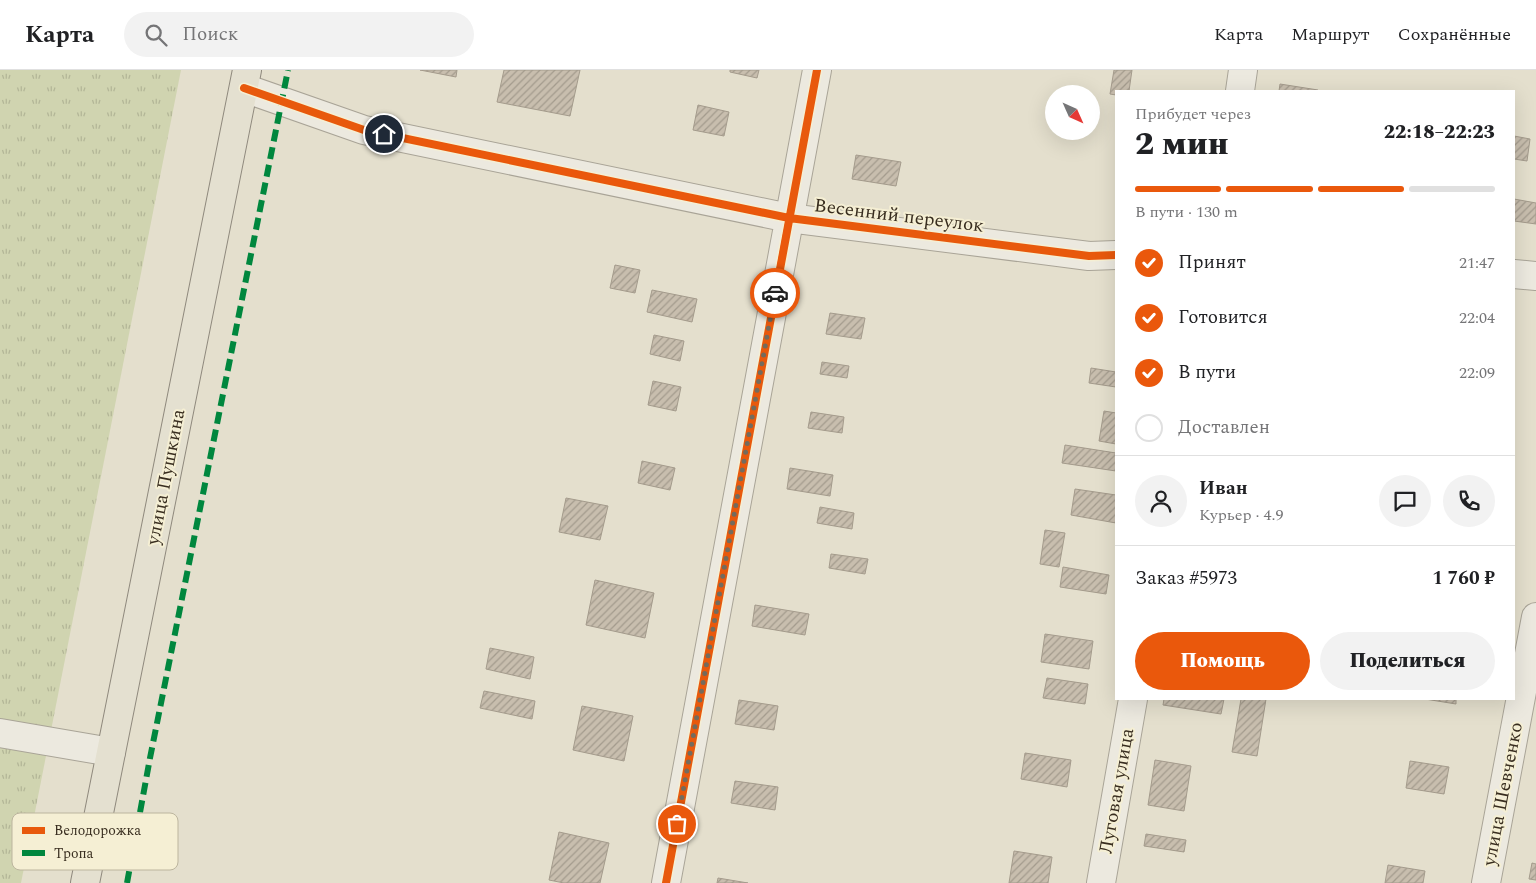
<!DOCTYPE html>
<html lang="ru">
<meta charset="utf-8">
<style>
body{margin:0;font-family:Spectral,serif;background:#f2f2f2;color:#202124;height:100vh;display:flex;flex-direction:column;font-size:19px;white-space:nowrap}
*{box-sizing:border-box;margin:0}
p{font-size:16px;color:#757577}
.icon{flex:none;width:28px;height:28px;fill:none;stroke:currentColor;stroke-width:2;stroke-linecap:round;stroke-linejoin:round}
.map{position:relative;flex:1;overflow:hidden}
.panel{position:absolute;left:1115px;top:20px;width:400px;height:610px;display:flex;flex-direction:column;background:#fff;border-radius:0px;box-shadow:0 5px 20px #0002}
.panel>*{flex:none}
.needle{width:32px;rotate:135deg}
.fabs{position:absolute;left:1045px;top:15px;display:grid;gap:10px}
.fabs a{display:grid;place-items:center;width:55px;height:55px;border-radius:50%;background:#fff;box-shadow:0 5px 20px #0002;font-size:25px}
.pin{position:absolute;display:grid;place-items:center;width:42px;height:42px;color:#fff;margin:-21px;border:2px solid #fff;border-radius:50%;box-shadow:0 1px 5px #0007}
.courier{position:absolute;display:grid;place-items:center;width:50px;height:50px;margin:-25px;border:4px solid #ea580c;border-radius:50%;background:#fff;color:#222;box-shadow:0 1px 6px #0007}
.head em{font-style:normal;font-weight:800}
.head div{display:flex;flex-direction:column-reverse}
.head{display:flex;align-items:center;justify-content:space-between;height:85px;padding:0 20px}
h1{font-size:32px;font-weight:800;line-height:38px}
.bar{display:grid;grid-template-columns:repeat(4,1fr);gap:8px 5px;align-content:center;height:60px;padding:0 20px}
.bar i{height:6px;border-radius:4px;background:#e0e0e0}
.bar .selected{background:#ea580c}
.bar p{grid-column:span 4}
.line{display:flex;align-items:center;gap:12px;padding:0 20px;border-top:1px solid #e0e0e0}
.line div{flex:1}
.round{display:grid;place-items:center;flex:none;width:52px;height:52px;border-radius:26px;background:#f2f2f2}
ol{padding:0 20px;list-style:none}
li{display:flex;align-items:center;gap:15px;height:55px}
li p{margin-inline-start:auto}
li .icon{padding:5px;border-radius:50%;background:#ea580c;color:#fff;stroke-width:4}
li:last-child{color:#757577}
li i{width:28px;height:28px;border:2px solid #e0e0e0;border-radius:50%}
.primary-button{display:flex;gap:10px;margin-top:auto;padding:10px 20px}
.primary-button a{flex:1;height:58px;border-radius:30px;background:#ea580c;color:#fff;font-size:20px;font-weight:800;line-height:58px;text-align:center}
.primary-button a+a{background:#f2f2f2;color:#202124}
header{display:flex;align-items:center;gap:30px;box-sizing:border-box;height:70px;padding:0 25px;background:#fff;border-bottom:1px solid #e0e0e0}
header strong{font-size:24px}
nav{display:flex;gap:28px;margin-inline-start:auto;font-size:18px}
.search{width:350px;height:45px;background:#f2f2f2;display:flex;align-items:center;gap:12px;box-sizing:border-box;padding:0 18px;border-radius:28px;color:#757577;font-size:19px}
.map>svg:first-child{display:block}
</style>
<header>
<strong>Карта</strong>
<div class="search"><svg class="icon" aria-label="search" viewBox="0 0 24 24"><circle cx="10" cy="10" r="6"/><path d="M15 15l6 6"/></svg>Поиск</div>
<nav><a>Карта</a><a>Маршрут</a><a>Сохранённые</a></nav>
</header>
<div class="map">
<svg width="1536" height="813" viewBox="0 0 1536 813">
<defs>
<pattern id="grass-tufts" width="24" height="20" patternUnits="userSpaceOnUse" patternTransform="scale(1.25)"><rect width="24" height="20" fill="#d0d4b0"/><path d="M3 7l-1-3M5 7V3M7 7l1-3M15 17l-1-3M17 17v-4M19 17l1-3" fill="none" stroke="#b3b697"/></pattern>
<pattern id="building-hatch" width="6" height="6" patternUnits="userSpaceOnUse" patternTransform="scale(1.25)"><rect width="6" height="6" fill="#c8beae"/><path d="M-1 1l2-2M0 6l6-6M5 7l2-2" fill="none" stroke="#a39b8d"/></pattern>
</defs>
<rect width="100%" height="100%" fill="#e4dfcd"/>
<path fill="url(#grass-tufts)" d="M0,0h181l-160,813h-21z"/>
<path fill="url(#building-hatch)" stroke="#a49b8c" d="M420,0h37l-1,7z
M504,0h76l-10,46 -73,-14z
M730,0h29l-2,8 -27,-6z
M1114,0h18l-3,21h-13v4l-6,-1z
M1280,14l38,6v1h-39z
M698,35l31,7 -5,24 -31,-6z
M1514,66l16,3 -3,22 -13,-2z
M856,85l45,7 -5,24 -44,-7z
M1514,129l22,4v21l-22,-3z
M615,195l25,5 -5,23 -25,-5z
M652,220l45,9 -5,23 -45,-10z
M830,243l35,5 -4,21 -35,-5z
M654,265l30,6 -4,20 -30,-7z
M822,292l27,4 -2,12 -27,-4z
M1091,298l25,4v15l-27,-4z
M653,311l28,6 -5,24 -28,-6z
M1104,341l12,2v31l-17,-3z
M811,342l33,5 -2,16 -34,-5z
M1065,375l51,8v18l-54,-8z
M642,391l33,7 -5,22 -32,-7z
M790,398l43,7 -3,21 -43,-7z
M1075,419l41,6v28l-45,-8z
M566,428l42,8 -8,34 -41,-8z
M820,437l34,6 -2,16 -35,-6z
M1045,460l20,3 -6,34 -19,-3z
M831,484l37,5 -3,15 -36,-6z
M1063,497l46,8 -3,19 -46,-7z
M595,510l59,13 -9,45 -59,-13z
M755,535l54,9 -4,21 -53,-9z
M1045,564l48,7 -4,28 -48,-7z
M490,578l44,9 -4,22 -44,-10z
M1047,608l41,6 -3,20 -42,-6z
M484,621l51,10 -3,18 -52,-11z
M1164,629h60l-3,15 -58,-9z
M1241,629h25l-9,57 -25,-4z
M1425,629h31v5z
M739,630l39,6 -4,24 -39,-6z
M582,636l51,10 -9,45 -51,-11z
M1025,683l46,7 -4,27 -46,-8z
M1155,690l36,6 -7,45 -36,-6z
M1410,691l39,6 -5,27 -38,-6z
M735,711l43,6 -3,23 -44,-7z
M559,762l50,11 -9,40h-36l-15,-3z
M1146,764l40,6 -2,12 -40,-6z
M1014,781l38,6 -4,26h-39z
M1532,793l4,1v16l-7,-1z
M1388,795l37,6 -2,12h-38z
M718,808l30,5h-31z"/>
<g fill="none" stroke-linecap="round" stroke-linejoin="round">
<g stroke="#a9a497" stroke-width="30">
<path id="minor" d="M244,18l120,42 425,88 300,38 27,-1
M1240,21l3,-21
M1514,204l22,2
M0,663l111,19
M666,813l151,-813
M1101,813l32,-184
M1486,813l50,-266"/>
</g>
<g stroke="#8f897d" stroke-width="30">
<path id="major" d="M85,813l162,-813"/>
</g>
<use href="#minor" stroke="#ece9df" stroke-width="28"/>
<use href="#major" stroke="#e4e0d0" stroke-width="28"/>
<path stroke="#00873e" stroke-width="6" stroke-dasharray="12 6" stroke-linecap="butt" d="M127,813l23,-125 138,-688"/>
<g stroke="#f5efd4" stroke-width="11">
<path id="cycleway" d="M244,18l120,42 425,88 300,38 27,-1
M666,813l151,-813"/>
</g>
<use href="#cycleway" stroke="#e8590c" stroke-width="8"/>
</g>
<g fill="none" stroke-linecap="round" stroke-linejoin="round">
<path stroke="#746b5c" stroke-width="5" stroke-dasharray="0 9" d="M677,754l98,-531"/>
<path stroke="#ea580c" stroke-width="6" d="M384,64l405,84 -14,75"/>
</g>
<g text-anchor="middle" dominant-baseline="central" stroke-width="4" stroke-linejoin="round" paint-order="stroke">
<g font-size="19" fill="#382d1f" stroke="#f5efd4">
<text transform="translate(899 146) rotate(7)">Весенний переулок</text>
<text transform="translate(166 407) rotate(-79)">улица Пушкина</text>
<text transform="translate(1117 721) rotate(-80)">Луговая улица</text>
<text transform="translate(1503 724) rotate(-79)">улица Шевченко</text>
</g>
</g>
<rect x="12" y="743" width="166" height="57" rx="8" fill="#f5efd4" stroke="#bcb59e" stroke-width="1"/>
<rect x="22" y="757" width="23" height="7" fill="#e8590c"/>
<rect x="22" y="780" width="23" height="6" fill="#00873e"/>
<g font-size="14" fill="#382d1f">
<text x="54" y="765">Велодорожка</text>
<text x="54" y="788">Тропа</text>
</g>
</svg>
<div class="fabs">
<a><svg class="needle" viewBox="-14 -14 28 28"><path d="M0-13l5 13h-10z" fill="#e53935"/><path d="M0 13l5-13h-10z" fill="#757577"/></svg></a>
</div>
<div class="pin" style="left:677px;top:754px;background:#ea580c"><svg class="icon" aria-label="bag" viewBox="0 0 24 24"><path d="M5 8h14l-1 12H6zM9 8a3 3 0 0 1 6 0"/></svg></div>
<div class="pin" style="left:384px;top:64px;background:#1f2937"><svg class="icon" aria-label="home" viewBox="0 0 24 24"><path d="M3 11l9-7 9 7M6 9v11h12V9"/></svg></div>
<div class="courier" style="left:775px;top:223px"><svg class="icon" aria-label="car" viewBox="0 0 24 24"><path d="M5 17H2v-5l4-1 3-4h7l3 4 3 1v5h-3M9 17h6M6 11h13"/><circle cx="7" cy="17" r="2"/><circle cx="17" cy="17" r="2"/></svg></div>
<section class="panel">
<div class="head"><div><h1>2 мин</h1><p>Прибудет через</p></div><em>22:18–22:23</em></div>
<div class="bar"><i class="selected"></i><i class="selected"></i><i class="selected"></i><i></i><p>В пути · 130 m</p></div>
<ol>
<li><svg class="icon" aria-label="check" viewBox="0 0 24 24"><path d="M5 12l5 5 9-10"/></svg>Принят<p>21:47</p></li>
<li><svg class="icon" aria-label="check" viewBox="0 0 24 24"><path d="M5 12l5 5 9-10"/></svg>Готовится<p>22:04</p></li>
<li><svg class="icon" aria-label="check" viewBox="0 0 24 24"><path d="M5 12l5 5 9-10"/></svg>В пути<p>22:09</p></li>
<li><i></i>Доставлен</li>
</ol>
<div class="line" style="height:90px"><a class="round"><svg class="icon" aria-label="person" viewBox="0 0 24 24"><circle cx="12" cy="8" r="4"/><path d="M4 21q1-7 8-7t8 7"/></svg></a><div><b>Иван</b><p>Курьер · 4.9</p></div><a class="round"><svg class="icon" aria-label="chat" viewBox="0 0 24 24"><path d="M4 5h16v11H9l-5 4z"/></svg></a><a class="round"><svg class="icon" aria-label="phone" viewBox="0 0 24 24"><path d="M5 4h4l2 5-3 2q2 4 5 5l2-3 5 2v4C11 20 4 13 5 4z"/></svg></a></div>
<div class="line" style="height:65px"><div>Заказ #5973</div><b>1 760 ₽</b></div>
<div class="primary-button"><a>Помощь</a><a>Поделиться</a></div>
</section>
</div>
